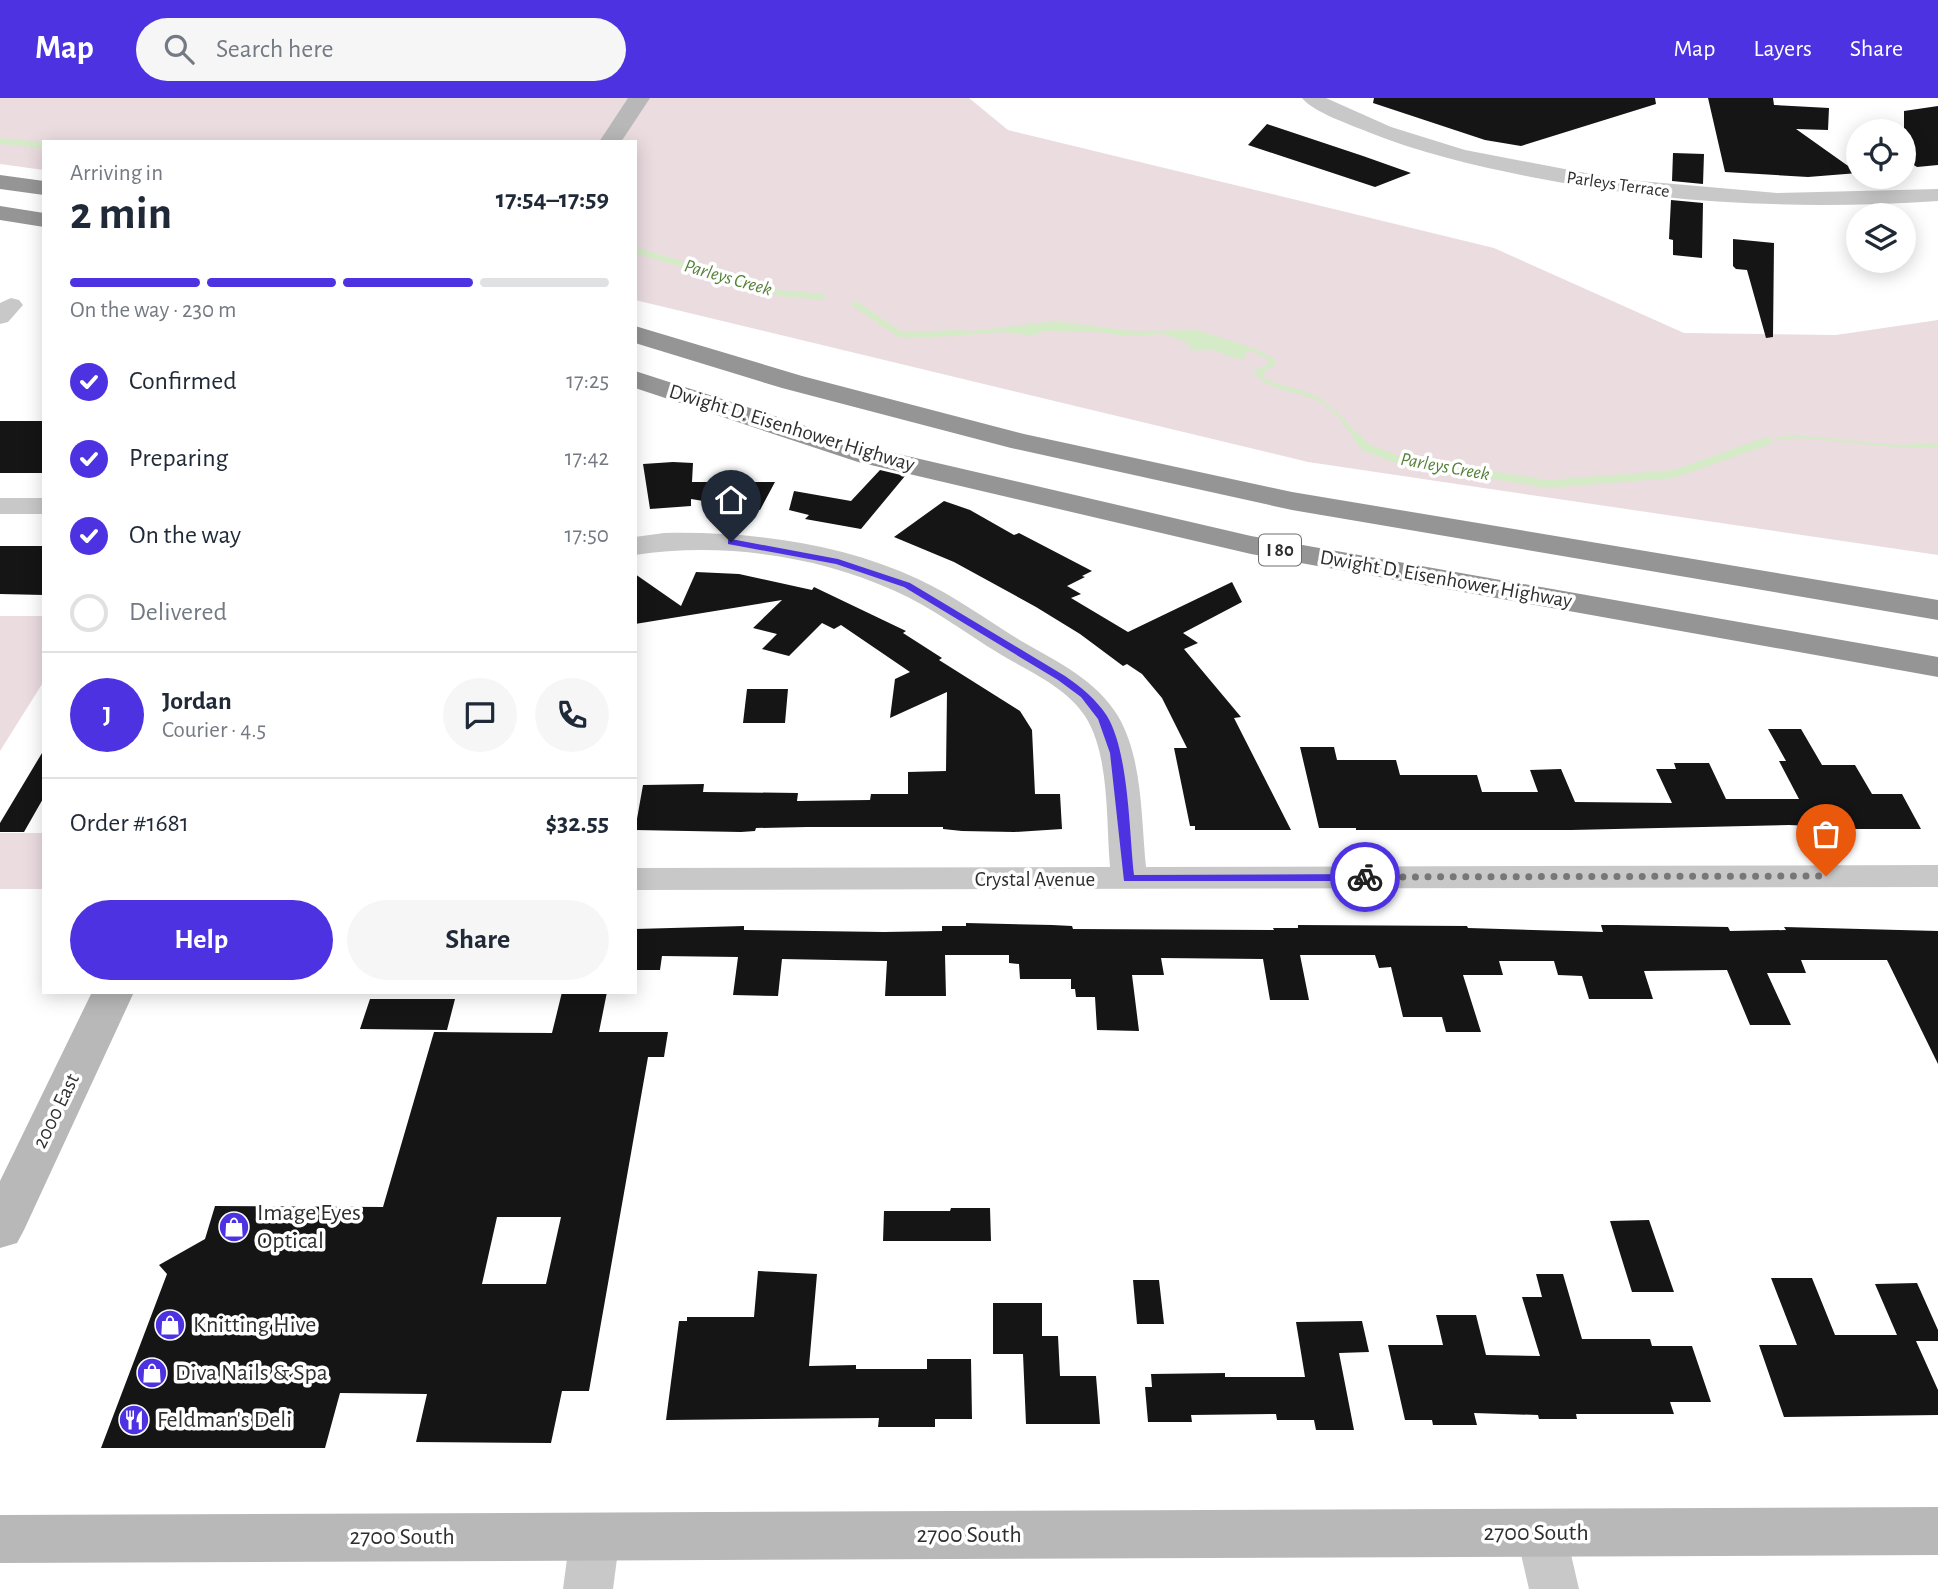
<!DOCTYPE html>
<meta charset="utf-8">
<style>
body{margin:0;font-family:"Alegreya Sans",sans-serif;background:#f6f6f7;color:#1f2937;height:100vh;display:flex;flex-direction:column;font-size:26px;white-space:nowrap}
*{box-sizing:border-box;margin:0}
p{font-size:23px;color:#747a83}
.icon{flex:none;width:38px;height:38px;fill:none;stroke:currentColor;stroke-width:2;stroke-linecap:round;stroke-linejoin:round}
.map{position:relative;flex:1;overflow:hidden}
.details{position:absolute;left:42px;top:42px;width:595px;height:854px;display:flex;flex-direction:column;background:#fff;border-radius:0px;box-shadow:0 4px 18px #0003}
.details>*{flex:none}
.buttons{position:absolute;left:1846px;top:21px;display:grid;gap:14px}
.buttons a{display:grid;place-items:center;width:70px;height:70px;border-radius:50%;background:#fff;box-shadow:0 4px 18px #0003;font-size:35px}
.pin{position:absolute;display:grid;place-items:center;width:60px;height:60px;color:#fff;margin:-72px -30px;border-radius:50% 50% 50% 0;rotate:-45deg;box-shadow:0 0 7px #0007}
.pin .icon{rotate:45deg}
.courier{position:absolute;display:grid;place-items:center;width:70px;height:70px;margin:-35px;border:5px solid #4d32e2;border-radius:50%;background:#fff;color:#222;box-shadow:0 2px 9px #0007}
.head em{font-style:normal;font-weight:700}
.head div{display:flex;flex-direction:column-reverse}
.head{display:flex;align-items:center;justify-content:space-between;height:119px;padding:0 28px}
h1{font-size:46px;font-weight:700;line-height:52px}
.bar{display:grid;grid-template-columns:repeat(4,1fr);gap:10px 7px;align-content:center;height:84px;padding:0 28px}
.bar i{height:9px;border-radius:5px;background:#e0e1e3}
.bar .active{background:#4d32e2}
.bar p{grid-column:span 4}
.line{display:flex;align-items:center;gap:18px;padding:0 28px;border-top:2px solid #e0e1e3}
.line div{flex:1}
.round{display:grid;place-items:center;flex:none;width:74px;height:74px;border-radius:37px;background:#f6f6f7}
ol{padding:0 28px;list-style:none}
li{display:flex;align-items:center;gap:21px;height:77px}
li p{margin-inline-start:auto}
li .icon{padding:7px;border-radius:50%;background:#4d32e2;color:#fff;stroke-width:4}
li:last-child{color:#747a83}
li i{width:38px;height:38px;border:4px solid #e0e1e3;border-radius:50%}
.button{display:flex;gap:14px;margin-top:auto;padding:14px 28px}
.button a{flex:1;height:80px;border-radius:42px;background:#4d32e2;color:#fff;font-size:28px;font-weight:700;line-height:80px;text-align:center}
.button a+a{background:#f6f6f7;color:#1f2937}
header{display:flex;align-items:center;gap:42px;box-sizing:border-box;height:98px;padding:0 35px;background:#4d32e2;color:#fff}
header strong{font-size:33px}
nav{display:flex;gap:38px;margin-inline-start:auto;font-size:24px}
.search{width:490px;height:63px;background:#f6f6f7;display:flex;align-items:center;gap:18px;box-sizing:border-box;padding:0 24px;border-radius:38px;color:#747a83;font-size:26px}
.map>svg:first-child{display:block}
</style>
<header>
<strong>Map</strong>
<div class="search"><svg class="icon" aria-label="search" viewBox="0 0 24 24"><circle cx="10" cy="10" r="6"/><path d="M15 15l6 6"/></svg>Search here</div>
<nav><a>Map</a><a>Layers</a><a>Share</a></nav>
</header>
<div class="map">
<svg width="1938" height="1491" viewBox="0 0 1938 1491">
<rect width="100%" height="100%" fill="#fff"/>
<path fill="#ebdce0" d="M0,0h969l39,32 486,118 190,85 152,2 102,-15v235l-630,-93 -673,-162v-158h-591v28l-44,-6z
M0,518h44v65l-44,70z
M0,735h44v56h-44z"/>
<path fill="#d5ebc8" d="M1054,223l78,10 65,-1 62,20 17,10 -2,6 -11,6 2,6c14,9 31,9 46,16 24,11 39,32 56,52l-5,2c-11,-13 -22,-32 -36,-42 -22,-17 -56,-11 -73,-35l14,-6 2,-5 -19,-10 -3,1 -3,8c-12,0 -18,-4 -28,-8 -11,-3 -20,3 -30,-4l5,-3 -28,-10 -38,2 -27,-4 -55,-1 -10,5 -31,-4 -47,4 -12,-3 2,-3 27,1z
M1792,337l105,10 41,-2v4l-34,1 -105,-10 -43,4z"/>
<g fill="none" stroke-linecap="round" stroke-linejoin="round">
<path stroke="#d5ebc8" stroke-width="6" d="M0,43l44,4
M635,152l144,43 43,4
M855,206l46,31 55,-2"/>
<path stroke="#d5ebc8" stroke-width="8" d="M1357,339l8,10 31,12 151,25 127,-10 93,-33"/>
</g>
<path fill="#151515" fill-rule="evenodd" d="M1374,0h281l1,6 -135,42 -36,-6 -112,-37z
M1708,0h65l1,7 55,3 -1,22 -32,-1 62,44 -50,4 -83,-5z
M1938,8v59l-21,2 -13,-8v-48z
M1267,26l96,32 48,17 -36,14 -127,-42z
M1673,55l31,1 -1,30 -31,-3z
M1671,102l32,3 -1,55 -29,-3v-15l-4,-1z
M1733,141l41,4 -1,94 -7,1 -19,-68 -11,-1 -3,-3z
M0,323h44v52h-44z
M673,364l20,1 -1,19h83l-15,28 -69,-11v7l-41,3 -7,-45z
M880,372l25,6 -44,53 -56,-10 4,-4 -20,-5 5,-19 57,10z
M944,403l26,9 44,25 5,-2 73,38 -10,5 3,1 -18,9 14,8 -10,4 57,34 104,-50 10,20 -59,31 15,10 -14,6 57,68 -7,1 57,112h-96v-4h-5l-16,-78h13l-25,-50 -20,-24 -15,-10 -4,2 -43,-32 -44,-27 -82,-45 -60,-25z
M0,448h44v49l-44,-1z
M696,474l43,2 73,16 2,-3 92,44 -3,2 39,25 -3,2 81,51 12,19 3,64h25l2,35 -48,3 -52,-1 -19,-2v-2h-136l-51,1 -1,3 -14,1 -106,-2 8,-45 61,-1 -1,8 95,1 -1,8 73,-1 1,-6h37v-22l38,-1 1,-79 -57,26 5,-39 15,-7 -69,-47 -7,4 -12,-6 -33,33 -27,-7 15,-15 -24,-6 29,-28 -147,24v-50l46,32z
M747,591h41l-3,34h-42z
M1768,631h33l21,36h33l17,29h30l19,35h-109l-1,-3 -22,-1 -218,5h-215v-2h-37l-19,-81h34l3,13h59l4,15h77l5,17h56l-8,-22 31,-1 14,33 97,1 -16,-34h20l-2,-6h35l17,36h73l-20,-38h7z
M42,655l2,44 -20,35h-24v-9z
M966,825l86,2 20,1 1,3 201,1 -1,-2h25v-3l169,1 1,2 135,4 -2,-7h17l110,2 2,4 56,-1 -2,-3 154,4v133l-51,-104h-86l5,13h-39l24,52h-41l-23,-55 -83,1 9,28h-64l-7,-23 -24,-1 -4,-14h-55l4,14h-40l18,57h-35l-4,-15h-39l-12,-50 -12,1 -4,-13h-75l9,45h-39l-7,-41 -102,-1 3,17h-32l7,56 -42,-1 -2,-33h-19l-1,-8h-4v-10h-51l-1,-15 -10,-1v-8h-64l1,41h-61l2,-35 -105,-2 -4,37 -45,-1 5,-38 -76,-1 -2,14h-25v-41l109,-3v4l140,2 58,-1v-5h24z
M562,894h45l-8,40h69l-4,25h-16l-59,334h-27l-11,52 -135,-1 11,-48 -87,-1 -15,55h-224l66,-174 -8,-9 46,-26 10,-33 168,1 51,-175 118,1zM497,1119h64l-15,67h-64z
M370,901h85l-8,31 -87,-1z
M951,1110h39l1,33h-108l1,-30h66z
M1649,1122l25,72h-42l-22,-71z
M758,1173l59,3 -8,92 47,-1v4h71v-10h44l1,60h-37v8h-57l1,-9 -213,2 13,-99h8v-4h67z
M1536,1176h27l19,65h68l2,7h40l19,56h-41l4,12h-98l1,5h-38l-1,-4 -64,-2 3,12h-44l-1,-5h-27l-17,-75h55l-7,-30h40l10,40 54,1 -18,-59h20z
M1771,1180h41l23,57h62l-22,-51 42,-1 21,47v11h-22l22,49v25l-154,2 -25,-72h38z
M1133,1182h26l5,44h-27z
M993,1205h49v33h16l2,40h36l4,48h-74l-3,-70h-30z
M1362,1223l7,31 -30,1 15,77h-38l-2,-10h-37l-1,-6 -85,1 1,7h-44l-3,-35h7l-1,-13 74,-1v4h80l-9,-55z"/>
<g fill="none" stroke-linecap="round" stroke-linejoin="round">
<path fill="#c8c8c8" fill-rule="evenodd" d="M1302,0h24l65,29 74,23 152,29 160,14 161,-4v12c-137,9 -272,3 -407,-24 -55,-11 -111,-24 -163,-45 -17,-7 -55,-20 -66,-34z
M11,200l8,2 4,5 -15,17 -8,2v-21z
M0,400h44v16h-44z
M664,435c84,-2 177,10 254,46 37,17 70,42 105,63 35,20 73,38 95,74 25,43 23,102 28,151l792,-2v22l-1303,3v-22l475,-1c-4,-46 0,-112 -25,-151 -19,-29 -57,-45 -85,-62 -35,-21 -68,-47 -105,-63 -78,-36 -175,-49 -260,-36v-18z
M1541,1413l18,7 7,15 13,56h-50l-13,-56 7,-15z
M595,1416l18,7 7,15 -7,53h-50l7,-53 7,-15z"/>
<path fill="#b8b8b8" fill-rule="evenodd" d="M628,0h22l-29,44h-22z
M92,894h42l-110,238 -7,13 -17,5v-67z
M1938,1409v48l-1938,8v-48z"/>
<path fill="#959595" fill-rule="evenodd" d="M0,77l44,6v14l-44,-6z
M0,108l44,7v14l-44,-7z
M635,228l167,50 222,58 268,58 646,108v20l-646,-110 -281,-62 -229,-60 -147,-45z
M635,273l242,78 374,87 687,121v20l-687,-123 -393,-92 -223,-74z"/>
</g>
<path fill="#4d32e2" d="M731,441l107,20 72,24 155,93c16,11 31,23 42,40 22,37 22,115 27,159l231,-1 6,3 -6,4h-241l-14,-128 -12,-34 -17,-22 -23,-17 -154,-93 -68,-23 -108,-20v-4z"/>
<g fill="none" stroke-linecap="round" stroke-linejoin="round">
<path stroke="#777" stroke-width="7" stroke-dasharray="0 12.6" d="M1365,779l461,-1"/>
</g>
<defs>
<g id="shop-disc" transform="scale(1.575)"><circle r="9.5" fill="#4d32e2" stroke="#fff"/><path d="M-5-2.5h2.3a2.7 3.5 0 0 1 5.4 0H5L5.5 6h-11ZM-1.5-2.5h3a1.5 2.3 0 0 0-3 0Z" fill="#fff"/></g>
<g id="restaurant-disc" transform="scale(1.575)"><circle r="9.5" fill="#4d32e2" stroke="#fff"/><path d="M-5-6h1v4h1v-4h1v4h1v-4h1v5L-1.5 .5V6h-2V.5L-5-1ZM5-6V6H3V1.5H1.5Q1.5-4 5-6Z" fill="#fff"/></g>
</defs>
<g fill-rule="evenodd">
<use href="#shop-disc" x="234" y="1129"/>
<use href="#shop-disc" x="170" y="1227"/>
<use href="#shop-disc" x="152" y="1275"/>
<use href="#restaurant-disc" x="134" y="1322"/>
</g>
<g text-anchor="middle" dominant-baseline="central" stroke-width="7" stroke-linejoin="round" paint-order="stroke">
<g font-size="18" fill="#2e2e2e" stroke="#fff">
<text transform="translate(1618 87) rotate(8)">Parleys Terrace</text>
</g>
<g font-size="19" font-style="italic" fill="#558239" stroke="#fff">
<text transform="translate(728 180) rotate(16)">Parleys Creek</text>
<text transform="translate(1445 369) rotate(10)">Parleys Creek</text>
</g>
<rect fill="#fff" stroke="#6d6d6d" stroke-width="2" x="1259" y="436.5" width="42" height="31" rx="5"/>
<g font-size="19" font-weight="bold" fill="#2e2e2e">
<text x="1280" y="452">I 80</text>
</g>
<g font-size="21" fill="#2e2e2e" stroke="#fff">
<text transform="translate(792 330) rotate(17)">Dwight D. Eisenhower Highway</text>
<text transform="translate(1446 481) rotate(10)">Dwight D. Eisenhower Highway</text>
<text x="1035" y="781">Crystal Avenue</text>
<text transform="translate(56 1013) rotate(-64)">2000 East</text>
</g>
<g font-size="24" fill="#2e2e2e" stroke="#fff" text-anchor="start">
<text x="257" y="1115">Image Eyes<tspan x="257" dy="28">Optical</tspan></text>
<text x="193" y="1227">Knitting Hive</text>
<text x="175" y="1275">Diva Nails &amp; Spa</text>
<text x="157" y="1322">Feldman's Deli</text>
</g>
<g font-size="24" fill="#2e2e2e" stroke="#fff">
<text x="1536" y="1435">2700 South</text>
<text x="969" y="1437">2700 South</text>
<text x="402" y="1439">2700 South</text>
</g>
</g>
</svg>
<div class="buttons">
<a><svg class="icon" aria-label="locate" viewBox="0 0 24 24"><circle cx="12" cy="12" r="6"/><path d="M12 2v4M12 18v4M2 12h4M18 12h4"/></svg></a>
<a><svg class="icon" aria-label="layers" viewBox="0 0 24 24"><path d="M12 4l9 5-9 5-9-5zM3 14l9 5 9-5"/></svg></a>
</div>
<div class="pin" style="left:1826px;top:778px;background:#ea580c"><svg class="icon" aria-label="bag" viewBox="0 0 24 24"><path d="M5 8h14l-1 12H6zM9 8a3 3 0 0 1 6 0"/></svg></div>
<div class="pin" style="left:731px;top:444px;background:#1f2937"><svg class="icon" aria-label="home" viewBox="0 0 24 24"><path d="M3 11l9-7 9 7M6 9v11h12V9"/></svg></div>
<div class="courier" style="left:1365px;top:779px"><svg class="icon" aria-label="bike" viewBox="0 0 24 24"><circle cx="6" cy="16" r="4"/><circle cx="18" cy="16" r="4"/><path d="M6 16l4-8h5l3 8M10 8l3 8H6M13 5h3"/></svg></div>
<section class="details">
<div class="head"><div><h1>2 min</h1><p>Arriving in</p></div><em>17:54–17:59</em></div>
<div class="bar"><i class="active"></i><i class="active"></i><i class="active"></i><i></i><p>On the way · 230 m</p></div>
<ol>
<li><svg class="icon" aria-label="check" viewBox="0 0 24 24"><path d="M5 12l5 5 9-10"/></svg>Confirmed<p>17:25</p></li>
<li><svg class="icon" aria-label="check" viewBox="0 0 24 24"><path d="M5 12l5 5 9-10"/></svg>Preparing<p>17:42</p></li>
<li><svg class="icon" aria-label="check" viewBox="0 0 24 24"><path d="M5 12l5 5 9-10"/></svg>On the way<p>17:50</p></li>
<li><i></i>Delivered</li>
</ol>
<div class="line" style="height:126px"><b class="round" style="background:#4d32e2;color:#fff">J</b><div><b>Jordan</b><p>Courier · 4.5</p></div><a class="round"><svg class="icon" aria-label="chat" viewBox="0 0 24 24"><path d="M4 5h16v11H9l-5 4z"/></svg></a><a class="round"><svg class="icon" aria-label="phone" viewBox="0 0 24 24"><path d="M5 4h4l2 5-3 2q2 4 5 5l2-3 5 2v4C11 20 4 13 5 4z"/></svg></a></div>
<div class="line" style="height:91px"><div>Order #1681</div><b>$32.55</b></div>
<div class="button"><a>Help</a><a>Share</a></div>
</section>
</div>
